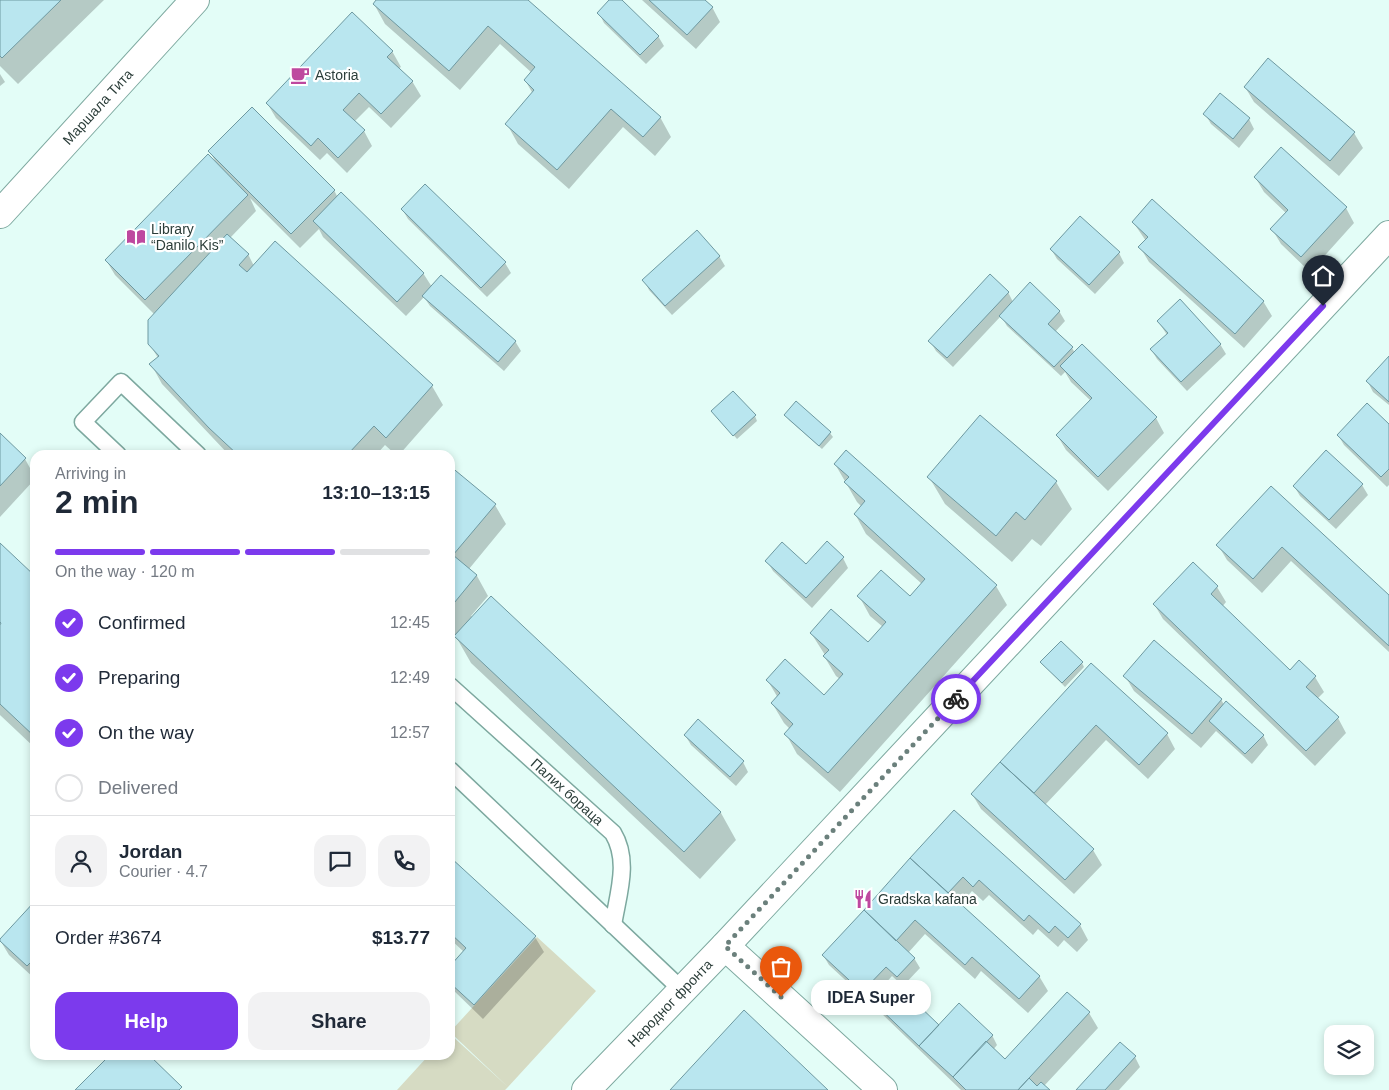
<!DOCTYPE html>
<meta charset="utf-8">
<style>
body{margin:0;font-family:Helvetica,sans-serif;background:#f2f2f3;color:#1f2937;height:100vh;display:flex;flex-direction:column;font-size:19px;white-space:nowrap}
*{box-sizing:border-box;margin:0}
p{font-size:16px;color:#747a83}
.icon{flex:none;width:28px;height:28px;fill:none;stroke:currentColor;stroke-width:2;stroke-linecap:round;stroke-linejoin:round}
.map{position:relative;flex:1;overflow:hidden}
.panel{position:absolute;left:30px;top:450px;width:425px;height:610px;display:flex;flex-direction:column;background:#fff;border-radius:15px;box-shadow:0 2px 8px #0003}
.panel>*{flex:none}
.buttons{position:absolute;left:1324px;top:1025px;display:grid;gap:10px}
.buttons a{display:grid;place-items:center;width:50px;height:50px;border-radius:10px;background:#fff;box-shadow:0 2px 8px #0003;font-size:25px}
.pin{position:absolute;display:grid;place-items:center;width:42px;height:42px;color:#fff;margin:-51px -21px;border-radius:50% 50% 50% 0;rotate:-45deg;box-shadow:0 0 5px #0007}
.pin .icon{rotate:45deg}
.courier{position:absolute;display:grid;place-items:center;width:50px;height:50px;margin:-25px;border:4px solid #7c3aed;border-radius:50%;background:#fff;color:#222;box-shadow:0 1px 6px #0007}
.bubble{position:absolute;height:35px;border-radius:15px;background:#fff;box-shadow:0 2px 8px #0003;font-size:16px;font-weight:700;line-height:35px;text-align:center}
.summary em{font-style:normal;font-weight:700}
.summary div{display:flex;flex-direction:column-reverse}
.summary{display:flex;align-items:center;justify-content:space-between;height:85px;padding:0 25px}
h1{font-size:32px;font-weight:700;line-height:38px}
.bar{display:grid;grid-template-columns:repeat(4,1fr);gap:8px 5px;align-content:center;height:60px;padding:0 25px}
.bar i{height:6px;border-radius:4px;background:#e0e1e3}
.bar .on{background:#7c3aed}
.bar p{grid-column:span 4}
.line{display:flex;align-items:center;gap:12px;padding:0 25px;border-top:1px solid #e0e1e3}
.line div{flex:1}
.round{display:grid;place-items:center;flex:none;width:52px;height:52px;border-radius:15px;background:#f2f2f3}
ol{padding:0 25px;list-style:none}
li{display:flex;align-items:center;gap:15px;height:55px}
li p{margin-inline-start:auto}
li .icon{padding:5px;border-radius:50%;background:#7c3aed;color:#fff;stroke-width:4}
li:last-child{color:#747a83}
li i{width:28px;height:28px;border:2px solid #e0e1e3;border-radius:50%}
.cta{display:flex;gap:10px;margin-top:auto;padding:10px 25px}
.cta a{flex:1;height:58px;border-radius:15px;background:#7c3aed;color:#fff;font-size:20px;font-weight:700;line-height:58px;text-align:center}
.cta a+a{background:#f2f2f3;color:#1f2937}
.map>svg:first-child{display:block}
</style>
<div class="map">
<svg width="1389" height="1090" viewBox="0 0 1389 1090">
<rect width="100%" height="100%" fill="#e3fdf7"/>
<path fill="#d6dbc3" d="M537,937l59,54 -88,96 -58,-55z
M450,1034l58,53 -3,3h-108l32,-35h21z"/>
<path fill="#0003" d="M0,0h104l-86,84 -18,-18z
M378,0h148l134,117 11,20 -16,19 -32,-29 -54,62 -51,-45 -11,-20 26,-30 -8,-14 7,-7 -32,-29 -40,46 -75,-66 -11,-20z
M611,0h9l38,36 6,10 -18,18 -42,-41 -5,-10z
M642,0h62l8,7 8,15 -24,27z
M392,51l9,16 -3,2 14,12 9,15 -30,32 -22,-21 -15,15 10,9 8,15 -25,27 -20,-20 -7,7 -44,-42 -9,-15z
M0,74l5,8 -5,4z
M1245,87l109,46 9,15 -24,28 -85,-74z
M1205,114l44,5 5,10 -15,19 -28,-24z
M210,152l124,38 4,8 85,75 9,14 83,54 6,10 -17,20 -74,-65 -6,-9 -18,19 -83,-79 -4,-8 -19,19 -50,-50 6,13 -26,27 18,16 6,12 178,120 11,19 -44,50h-3l-11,-10 -9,10h-147l-67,-71 -11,-20 7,-6 -9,-15 6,-28 -40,-40 -9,-15 111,-96z
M1255,177l91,31 8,15 -44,49 -29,-28 -9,-15 15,-15 -23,-22z
M402,209l103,54 6,10 -24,24 -79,-78z
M1133,222l130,79 9,15 -28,32 -95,-86 -9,-15 6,-6z
M1051,249l68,4 5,10 -29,31 -38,-35z
M719,256l6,10 -53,49 -23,-25 -5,-10z
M1008,292l5,10 46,9 6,10 -10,11 17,16 3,5 81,65 8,15 -56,58 -42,-41 -9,-15 34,-34 -20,-19 -6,-10 -4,4 -54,-50 -6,-10 -48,51 -17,-16 -6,-10z
M1158,321l62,23 6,10 -39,37 -30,-32 -6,-10 16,-14z
M1389,358v47l-16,-13 -5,-10z
M713,411l42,5 2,5 -20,18z
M786,415l44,18 3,4 -11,12 -33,-29z
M980,417l76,65 16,27 -31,37 -9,-7 -20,23 -67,-58 -16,-27z
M1389,426v59l-2,2 -43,-42 -6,-10z
M0,435l25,24 10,18v2l-35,38z
M1326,451l36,34 6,10 -32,34 -36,-33 -6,-10z
M835,464l161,122 11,19 -167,187 -43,-38 -11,-20 4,-5 -6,-6 -12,-20 6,-5 -10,-17 57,15 15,-17 -4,-3 -12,-20 1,-1 -14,-22 57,11 15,-17 -13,-11 -11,-20 51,2 12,-14 -56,-50 -11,-20 7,-7 -5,-5z
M450,467l45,38 11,19 -37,45 8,7 11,20 -17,20 2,1 18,-19 230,215 15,27 -36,39 -229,-216 -16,-28 -1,2 -4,-3z
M1271,487l118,110v55l-98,-91 -29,32 -35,-33 -9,-15z
M0,545l35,33v170l-35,-33z
M843,558l5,10 -36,40 -39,-37 -6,-10 39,5z
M1193,564l24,23 9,15 -4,5 68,65 10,-10 15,15 9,15 -7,7 21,19 8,15 -31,33 -152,-147 -9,-15z
M1041,662l41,1 2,4 -19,20z
M1091,665l76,69 8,15 -27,30 -42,-39 -61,65 48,45 9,15 -28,29 -93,-85 -9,-15z
M1125,676l96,23 3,6 39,30 5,10 -16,19 -36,-33 -15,17 -67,-57z
M685,735l58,27 5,10 -12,14 -45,-41z
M954,812l126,113 8,15 -11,12 -13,-12 -6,7 -20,-18 -5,6 -44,-40 -6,6 -11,-10 -12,14 79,71 9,15 -20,22 -47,-42 -6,8 -50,-45 -17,19 6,5 6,10 -17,18 -11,-10 -23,26 -40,-37 -6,-10z
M450,858l85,79 9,15 -61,67 -33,-32v-20l14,-15 -14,-13z
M35,903v76l-26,-24 -9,-15z
M1067,993l22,20 9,15 -54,58 4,4h-87l-81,-78 -5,-10 35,6 29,19 53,8 5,10 -4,5 13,11z
M1135,1057l5,10 -21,23h-41z"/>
<path fill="#b9e6ef" stroke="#6e99a1" d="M0,0h61l-59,58 -2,-2z
M376,0h152l133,117 -18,20 -32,-28 -54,61 -52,-46 29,-34 -10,-10 11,-13 -47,-41 -39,45 -76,-67z
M609,0h13l37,36 -19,19 -43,-42z
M649,0h56l8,7 -26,28z
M352,12l41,39 -6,6 26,24 -32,33 -22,-21 -16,17 22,20 -27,28 -20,-20 -7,8 -45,-43z
M1268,58l87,74 -25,29 -86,-74z
M1220,93l30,25 -17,21 -30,-25z
M252,107l83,83 -44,44 -83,-83z
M1281,147l66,60 -46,50 -31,-28 18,-19 -34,-33z
M208,154l40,41 -103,105 -40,-40z
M425,184l81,78 -25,26 -80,-79z
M341,192l83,81 -27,29 -84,-81z
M1152,199l112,102 -29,33 -97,-87 10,-10 -16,-15z
M1080,216l40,36 -31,33 -39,-36z
M697,230l23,26 -55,50 -23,-26z
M227,234l22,20 -10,11 8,7 28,-31 158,144 -47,53 -12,-12 -25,27 2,2h-113l-29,-27 -60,-64 10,-8 -11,-12v-24z
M990,274l19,18 -62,66 -19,-17z
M441,275l75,66 -18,21 -76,-66z
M1030,282l30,29 -12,13 25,23 -19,20 -55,-51z
M1180,299l41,45 -40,38 -31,-33 18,-16 -11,-12z
M1082,344l75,73 -59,60 -42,-42 36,-37 -32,-32z
M1389,356v46l-23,-21z
M733,391l23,24 -23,21 -22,-25z
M796,401l35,31 -12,14 -35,-31z
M1367,403l22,21v45l-8,8 -44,-42z
M980,415l77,66 -32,39 -9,-8 -20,24 -69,-59z
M0,433l26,25 -26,28z
M846,450l151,135 -169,188 -44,-39 9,-10 -22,-21 9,-10 -14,-13 19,-21 39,36 19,-21 -20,-18 6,-6 -19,-17 21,-24 37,33 18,-20 -29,-26 24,-26 29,26 15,-17 -71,-65 11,-13 -21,-19 5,-5 -15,-13z
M1326,450l37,34 -34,36 -36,-34z
M450,466l46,38 -43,51 24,20 -27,33z
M1271,486l118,109v51l-107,-99 -29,32 -37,-34z
M827,541l17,16 -38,41 -41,-37 17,-19 24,22z
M0,543l35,33v48l-3,3 3,2v108l-35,-33v-79l1,-2 -1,-1z
M1193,562l25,24 -7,8 79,76 9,-10 17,16 -10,11 33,30 -33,34 -153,-147z
M491,596l230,216 -37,40 -230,-216z
M1154,640l68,59 -30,35 -69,-58z
M1061,641l22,21 -21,21 -22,-21z
M1091,663l77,70 -29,32 -43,-40 -62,68 -34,-31z
M1226,701l38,34 -19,19 -36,-33z
M698,719l46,42 -14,16 -46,-42z
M1000,762l94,87 -29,31 -94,-86z
M954,810l127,114 -13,14 -13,-12 -6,7 -20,-18 -5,6 -45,-41 -6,7 -10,-10 -15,16 -38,-35z
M450,857l86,79 -62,69 -24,-22v-17l16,-18 -16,-15z
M910,858l130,118 -21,23 -47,-42 -7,8 -50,-45 -19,21 -32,-31z
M35,901v57l-8,8 -27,-25v-2z
M864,910l51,48 -18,19 -11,-10 -24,25 -40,-37z
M888,986l22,20 4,-5 25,24 -20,21 -46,-44z
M1067,992l23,20 -72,78h-52l-13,-13 33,-36 19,18z
M959,1003l34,32 -40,42 -34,-31z
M744,1010l84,80h-158z
M1120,1042l16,14 -31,34h-29z
M110,1055h39l33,32 -3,3h-104z
M1029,1078l8,8 4,-4 9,8h-32z"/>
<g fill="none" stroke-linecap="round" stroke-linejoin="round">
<g stroke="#7da89f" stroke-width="19">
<g id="lane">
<path d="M118,455l-35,-33 38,-40 77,73"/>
<path id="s1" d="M450,686l163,147c17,28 5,61 0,92"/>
<path d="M450,770l232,220"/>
</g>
</g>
<g stroke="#7da89f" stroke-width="30">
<g id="street">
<path d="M725,946l158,144"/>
<path id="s2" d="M586,1090l139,-144 664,-711"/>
</g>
</g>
<g stroke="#7da89f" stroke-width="30">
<g id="secondary">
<path id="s3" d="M0,214l195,-214"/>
</g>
</g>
<use href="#lane" stroke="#fff" stroke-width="16"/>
<use href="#street" stroke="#fff" stroke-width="28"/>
<use href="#secondary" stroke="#fff" stroke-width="28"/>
</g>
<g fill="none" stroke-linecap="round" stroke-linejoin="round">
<path stroke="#6b807c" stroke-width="5" stroke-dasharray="0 9" d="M781,997l-56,-51 231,-247"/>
<path stroke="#7c3aed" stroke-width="6" d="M956,699l367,-393"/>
</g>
<defs>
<g id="cafe-bare" transform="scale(1.5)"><path d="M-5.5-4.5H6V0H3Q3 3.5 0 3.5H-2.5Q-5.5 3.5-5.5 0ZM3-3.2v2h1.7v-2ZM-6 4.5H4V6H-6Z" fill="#be489f" stroke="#fff" stroke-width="2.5" paint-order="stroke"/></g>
<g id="library-bare" transform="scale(1.5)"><path d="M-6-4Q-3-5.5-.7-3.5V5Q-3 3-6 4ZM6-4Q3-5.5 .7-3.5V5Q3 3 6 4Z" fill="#be489f" stroke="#fff" stroke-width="2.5" paint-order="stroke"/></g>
<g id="restaurant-bare" transform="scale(1.5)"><path d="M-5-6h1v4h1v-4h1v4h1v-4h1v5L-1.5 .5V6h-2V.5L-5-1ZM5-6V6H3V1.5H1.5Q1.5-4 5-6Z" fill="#be489f" stroke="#fff" stroke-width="2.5" paint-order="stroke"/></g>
</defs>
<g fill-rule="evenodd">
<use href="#cafe-bare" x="300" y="75"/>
<use href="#library-bare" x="136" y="237"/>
<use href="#restaurant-bare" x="863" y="899"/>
</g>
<g text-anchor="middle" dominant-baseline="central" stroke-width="4.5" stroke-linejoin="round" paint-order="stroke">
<g font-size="14" fill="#2b3d39" stroke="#fff" text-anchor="start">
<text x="315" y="75">Astoria</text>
<text x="151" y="229">Library<tspan x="151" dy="16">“Danilo Kis”</tspan></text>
<text x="878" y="899">Gradska kafana</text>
</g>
<g font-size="14" fill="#2b3d39" stroke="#fff">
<text stroke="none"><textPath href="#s3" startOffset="145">Маршала Тита</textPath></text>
<text stroke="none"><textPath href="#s1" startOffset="158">Палих бораца</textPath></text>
<text stroke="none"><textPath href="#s2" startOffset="121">Народног фронта</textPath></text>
</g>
</g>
</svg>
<div class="buttons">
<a><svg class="icon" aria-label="layers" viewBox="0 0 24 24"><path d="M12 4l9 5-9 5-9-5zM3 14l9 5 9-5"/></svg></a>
</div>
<div class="pin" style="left:781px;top:997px;background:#ea580c"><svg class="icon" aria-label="bag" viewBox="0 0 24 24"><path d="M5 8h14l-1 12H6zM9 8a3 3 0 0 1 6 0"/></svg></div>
<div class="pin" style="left:1323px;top:306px;background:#1f2937"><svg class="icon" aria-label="home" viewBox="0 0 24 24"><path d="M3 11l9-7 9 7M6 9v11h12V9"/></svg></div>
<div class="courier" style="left:956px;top:699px"><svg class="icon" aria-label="bike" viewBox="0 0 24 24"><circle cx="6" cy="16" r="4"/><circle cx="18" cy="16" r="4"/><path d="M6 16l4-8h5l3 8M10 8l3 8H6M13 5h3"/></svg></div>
<div class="bubble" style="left:811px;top:980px;width:120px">IDEA Super</div>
<section class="panel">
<div class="summary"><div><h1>2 min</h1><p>Arriving in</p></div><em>13:10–13:15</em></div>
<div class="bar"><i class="on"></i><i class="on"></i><i class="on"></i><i></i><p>On the way · 120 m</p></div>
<ol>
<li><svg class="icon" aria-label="check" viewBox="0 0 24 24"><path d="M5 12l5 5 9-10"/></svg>Confirmed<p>12:45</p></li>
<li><svg class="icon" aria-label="check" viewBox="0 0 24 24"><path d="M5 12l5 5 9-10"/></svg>Preparing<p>12:49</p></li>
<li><svg class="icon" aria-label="check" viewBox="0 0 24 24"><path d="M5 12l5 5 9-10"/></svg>On the way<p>12:57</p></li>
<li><i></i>Delivered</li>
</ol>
<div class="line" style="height:90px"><a class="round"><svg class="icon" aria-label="person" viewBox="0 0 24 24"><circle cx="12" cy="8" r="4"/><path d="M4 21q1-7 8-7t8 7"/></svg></a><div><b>Jordan</b><p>Courier · 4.7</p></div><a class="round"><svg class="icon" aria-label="chat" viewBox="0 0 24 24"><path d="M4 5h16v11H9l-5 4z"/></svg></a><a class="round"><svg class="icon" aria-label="phone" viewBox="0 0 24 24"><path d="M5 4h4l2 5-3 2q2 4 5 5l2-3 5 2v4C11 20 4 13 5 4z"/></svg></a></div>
<div class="line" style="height:65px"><div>Order #3674</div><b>$13.77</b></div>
<div class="cta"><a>Help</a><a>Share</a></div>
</section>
</div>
